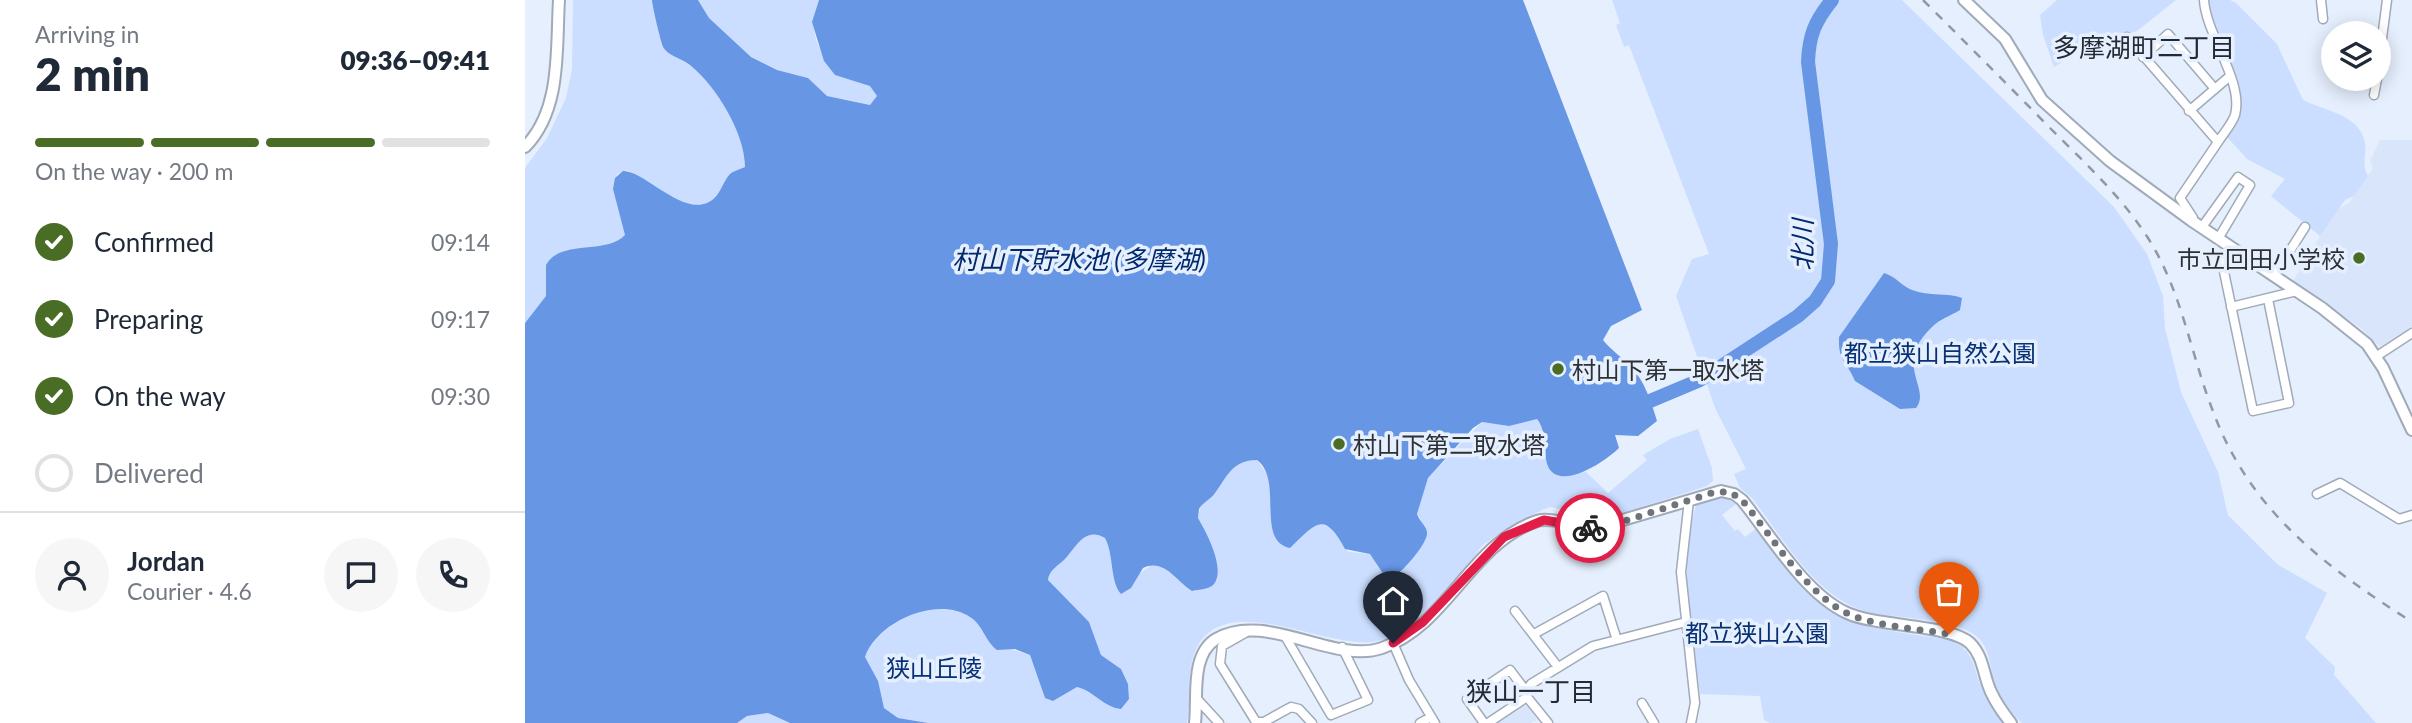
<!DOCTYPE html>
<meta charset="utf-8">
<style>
body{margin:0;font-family:Lato,"Noto Sans JP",sans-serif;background:#f6f6f7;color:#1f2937;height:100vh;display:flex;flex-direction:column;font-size:26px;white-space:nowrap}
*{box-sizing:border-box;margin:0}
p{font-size:23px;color:#747a83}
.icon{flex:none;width:38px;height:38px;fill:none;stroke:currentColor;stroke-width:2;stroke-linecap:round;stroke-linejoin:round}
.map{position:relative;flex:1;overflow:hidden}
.sheet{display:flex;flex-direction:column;background:#fff;width:525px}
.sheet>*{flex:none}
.controls{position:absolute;left:1796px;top:21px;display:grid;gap:14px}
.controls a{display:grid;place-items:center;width:70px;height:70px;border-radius:50%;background:#fff;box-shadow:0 4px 18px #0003;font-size:35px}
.pin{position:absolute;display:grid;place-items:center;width:60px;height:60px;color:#fff;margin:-72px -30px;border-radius:50% 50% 50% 0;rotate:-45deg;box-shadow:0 0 7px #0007}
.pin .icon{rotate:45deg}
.courier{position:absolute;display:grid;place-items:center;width:70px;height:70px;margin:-35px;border:5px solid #e11d48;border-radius:50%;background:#fff;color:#222;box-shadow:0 2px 9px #0007}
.head em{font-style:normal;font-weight:800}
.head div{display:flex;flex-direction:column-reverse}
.head{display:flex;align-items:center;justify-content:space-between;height:119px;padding:0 35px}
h1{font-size:46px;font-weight:800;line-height:52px}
.bar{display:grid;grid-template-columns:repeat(4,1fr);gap:10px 7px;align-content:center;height:84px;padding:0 35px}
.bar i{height:9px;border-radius:5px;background:#e0e1e3}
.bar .current{background:#4a6d25}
.bar p{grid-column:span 4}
.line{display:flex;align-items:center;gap:18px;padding:0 35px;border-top:2px solid #e0e1e3}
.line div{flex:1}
.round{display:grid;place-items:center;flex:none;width:74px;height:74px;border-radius:37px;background:#f6f6f7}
ol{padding:0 35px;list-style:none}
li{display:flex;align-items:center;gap:21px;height:77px}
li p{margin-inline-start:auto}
li .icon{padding:7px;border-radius:50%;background:#4a6d25;color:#fff;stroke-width:4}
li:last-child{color:#747a83}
li i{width:38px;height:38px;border:4px solid #e0e1e3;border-radius:50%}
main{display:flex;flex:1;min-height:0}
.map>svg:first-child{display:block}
</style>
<main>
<section class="sheet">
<div class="head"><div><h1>2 min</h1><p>Arriving in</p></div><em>09:36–09:41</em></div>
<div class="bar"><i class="current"></i><i class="current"></i><i class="current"></i><i></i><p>On the way · 200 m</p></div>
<ol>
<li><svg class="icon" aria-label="check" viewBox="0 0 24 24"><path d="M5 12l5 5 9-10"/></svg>Confirmed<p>09:14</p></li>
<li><svg class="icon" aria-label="check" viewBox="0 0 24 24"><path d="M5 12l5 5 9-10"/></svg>Preparing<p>09:17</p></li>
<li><svg class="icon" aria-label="check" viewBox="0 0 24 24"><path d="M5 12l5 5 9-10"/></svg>On the way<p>09:30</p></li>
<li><i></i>Delivered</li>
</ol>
<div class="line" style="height:126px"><a class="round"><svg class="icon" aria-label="person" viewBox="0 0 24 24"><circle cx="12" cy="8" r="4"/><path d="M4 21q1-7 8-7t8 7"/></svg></a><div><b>Jordan</b><p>Courier · 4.6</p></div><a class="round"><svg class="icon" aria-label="chat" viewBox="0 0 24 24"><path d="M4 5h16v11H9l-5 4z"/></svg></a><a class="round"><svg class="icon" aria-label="phone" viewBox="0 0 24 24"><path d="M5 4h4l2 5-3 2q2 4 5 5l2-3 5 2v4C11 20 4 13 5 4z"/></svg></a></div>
</section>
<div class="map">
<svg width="1887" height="723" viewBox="0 0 1887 723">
<rect width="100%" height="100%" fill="#e6effe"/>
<path fill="#d8e5fb" d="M1855,140h32v186l-32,21 -18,-18 -69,-48 42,-70 14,-8 24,-35 -3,-7z
M999,705l4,1 9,14 -6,3h-33z"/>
<path fill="#cbdeff" d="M48,0h79c1,6 9,43 11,47 5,9 19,11 27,18 26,21 55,68 55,102 -23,11 -14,18 -29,31 -25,22 -66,-18 -89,-28l-10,4 -4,15 13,46 -12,8 -58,12 -10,41 -21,27v-155l22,-30 19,-40 6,-29z
M173,0h121c-11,36 -2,44 16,75l35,10 7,11 -6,9 -44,-9 -19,-18 -31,-8 -26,-13 -42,-39z
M1087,0h290l212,207 33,47 16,42 2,32 16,64 37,80 10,43 49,49 50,29 -22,45 30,29 -1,8 42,48h-354c-10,-9 -20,-22 -25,-35 -8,-16 -5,-41 -22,-53 -24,-17 -73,-16 -103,-22 -55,-12 -88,-74 -120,-115l-12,-10 -6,-14 12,-5 -31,-61 -39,-112 16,-37 17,-5 -80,-209 -5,2 -8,-22 4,-2z
M1532,0h119l-39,31 -46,13 -37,23 -11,-32 -3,-20z
M1681,0h24l6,3 41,41 26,56c21,11 57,14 62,43 2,13 -4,22 3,33l-14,20 -9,4 -25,36 -49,-40 14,-17 -38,-20 -21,-23 13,-32 -13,-53z
M1002,419h10l9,18 5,34 8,5 27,-4 22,21 39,-33 -4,-5 27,-16 28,-10 14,39 1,13 -6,5 -81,26 -31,6 -44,-11 -7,2c-22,11 -41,22 -60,35 -5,4 -9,13 -15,20 -23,26 -48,57 -82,74 -46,23 -158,-55 -191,11 -10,21 -4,51 -9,74h-259l-30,-5 -14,-10 -9,-32 -10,-14c-1,-22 39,-47 58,-52 14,-3 36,-1 48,7 9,6 13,17 19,26l40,12 15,43 8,3 24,-14c17,4 26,20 44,22l8,-10 -1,-15 -7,-15 -20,-14 -12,-33 -41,-42c1,-10 10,-14 17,-21 11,-12 20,-33 40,-21l7,14 5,37 35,-24 12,3 25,21 17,-1 8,-31 -16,-39 3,-13c19,-16 26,-45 56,-45l12,17 4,51 29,8 14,-12c18,-1 23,14 32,28l22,2 18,24c21,-14 34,-24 38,-50l-9,-14 11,-36 54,-56 27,4z
M1198,497l13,7 -14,11 13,16 3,-2 7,8 12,-9c17,22 33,49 54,68 38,35 92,36 141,44 25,13 21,32 33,55 4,10 12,19 17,28h-232l-6,-3 -4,-24 -60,-2c-8,-68 -23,-121 -4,-189z
M243,713l22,10h-53l10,-7z"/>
<path fill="#6796e5" d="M127,0h46l11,18 42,39 26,13 31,8 19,18 43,9 7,-9 -7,-10 -35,-11 -11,-14 -12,-39 7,-22h704l119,310 -31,16 -8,14c9,11 19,17 28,27 14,14 20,35 26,54l-19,15 -23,-1 4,13c-12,12 -53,40 -68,23 -10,-11 -1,-35 -14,-52l-28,7 -27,-4 -9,6 -45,50 -11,36c2,7 10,12 10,19 1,10 -25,40 -34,44l-9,-2 -14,-21 -25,-5c-21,-39 -29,-26 -55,-1 -35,-7 -6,-68 -33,-88 -25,0 -30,17 -42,33 -5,7 -12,9 -16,16l-1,9c8,14 28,50 16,66 -5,6 -15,5 -22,7 -16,-10 -28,-33 -49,-23l-12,20 -10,6c-11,-12 -7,-40 -16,-56 -20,-12 -29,9 -40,21 -7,7 -16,11 -17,21l41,42 12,33 20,14 7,15 1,15 -8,10c-18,-2 -27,-18 -44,-22l-24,14 -8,-3 -15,-43 -15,-6 -18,1c-12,-9 -14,-25 -27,-33 -33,-22 -93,5 -105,40l13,24 6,27 14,10 30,5h-138l-22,-10 -21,3 -10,7h-212v-400l21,-27v-31c14,-26 60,-10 79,-30l-12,-46 2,-11 8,-7c20,-1 57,43 84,32 14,-6 14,-19 23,-29 3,-3 11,-5 15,-7 0,-34 -29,-81 -55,-102 -9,-7 -22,-9 -27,-18 -2,-4 -11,-42 -11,-47z
M1359,273c13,4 16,12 28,17 17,7 36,2 50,8l-2,12c-10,6 -20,9 -28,17 -40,38 0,61 -16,81l-16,1 -45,-28c-9,-21 -17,-20 -16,-44z"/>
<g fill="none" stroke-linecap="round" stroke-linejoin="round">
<path stroke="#6796e5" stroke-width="14" d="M1125,401l50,-21 98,-64 17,-15 13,-20 3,-37 -23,-182c1,-27 7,-41 24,-62"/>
<g stroke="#a1aab8" stroke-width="11">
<path id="minor" d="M1679,0c2,35 40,81 31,115 -3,9 -12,19 -17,27
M1796,0l2,19
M1602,37l91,105 -38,56 13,20 -1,3
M1618,57l25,-23 47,55
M1853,69l9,-69
M1849,95l3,-16
M1664,111l41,-35
M1677,227l36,-50 12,8 -32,54
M1709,249l-12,13 31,149 36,-8 -21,-104
M1749,276l31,-49
M1706,307l66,-16
M1852,356l35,-23
M1792,494l23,-11 59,36 13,-4
M1164,500l-8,72 14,131 -4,20
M990,611l43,56
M720,633l-23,13 -2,18 33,53 3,5h8l27,-15 8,2 13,14
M1009,634l69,-38 13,41
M760,636l46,79 37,-15 -26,-53
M868,643l16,37 26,43
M673,700l21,23
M1117,703l12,20
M895,723l11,-6
M959,723l-17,-24 43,-29 16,21
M963,723l39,-26
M1023,723l-21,-26 -1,-6 5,-7 62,-38 93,-24"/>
</g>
<g stroke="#a1aab8" stroke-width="14">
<path id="tertiary" d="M1439,0l41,39 37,61 68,61 82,60 130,87 45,36 16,24 29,62
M0,147c37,-37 31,-99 34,-147
M670,723c3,-26 -5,-68 21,-84 50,-29 118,26 166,9 66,-23 89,-105 155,-127 15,-5 44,8 62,6l122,-36 13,3 8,6c29,36 63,94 105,113 31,14 102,11 123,30 14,14 13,32 21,49 5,11 12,21 20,31"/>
</g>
<use href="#minor" stroke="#fff" stroke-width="8"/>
<use href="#tertiary" stroke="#fff" stroke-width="10"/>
<path stroke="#9298a3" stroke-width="2.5" stroke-dasharray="9 9" stroke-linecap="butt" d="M1398,0c43,43 85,85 127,128 35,35 71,68 98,110 33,52 42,112 63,168 37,104 112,159 201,216"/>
</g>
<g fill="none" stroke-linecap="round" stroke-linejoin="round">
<path stroke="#6e747c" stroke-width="7" stroke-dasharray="0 12.6" d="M1065,528l22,-3 103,-33h15l12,8c31,37 66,98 111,116 30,11 65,13 96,18"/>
<path stroke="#e11d48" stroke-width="9" d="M868,643l30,-21 81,-85 40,-17 46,8"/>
</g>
<g fill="#4a6d25" stroke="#e6effe" stroke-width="2.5">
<circle cx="1834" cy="258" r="7"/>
<circle cx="1033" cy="369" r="7"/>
<circle cx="814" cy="444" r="7"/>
</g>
<g text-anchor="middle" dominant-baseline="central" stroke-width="7" stroke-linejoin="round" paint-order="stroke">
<g font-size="24" fill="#2d3136" stroke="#e6effe" text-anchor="start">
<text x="1820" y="258" text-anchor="end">市立回田小学校</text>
<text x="1047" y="369">村山下第一取水塔</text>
<text x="828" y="444">村山下第二取水塔</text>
</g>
<g font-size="24" fill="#073075" stroke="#e6effe">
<text x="1415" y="352">都立狭山自然公園</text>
<text x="1232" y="632">都立狭山公園</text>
<text x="409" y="667">狭山丘陵</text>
</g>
<g font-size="26" fill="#232a35" stroke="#e6effe">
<text x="1619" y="47">多摩湖町二丁目</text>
<text x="1006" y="691">狭山一丁目</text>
</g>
<g font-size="26" font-style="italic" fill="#01296e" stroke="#e6effe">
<text transform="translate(1277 245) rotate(-90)">北川</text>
<text x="554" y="259">村山下貯水池 (多摩湖)</text>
</g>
</g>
</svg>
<div class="controls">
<a><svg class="icon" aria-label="layers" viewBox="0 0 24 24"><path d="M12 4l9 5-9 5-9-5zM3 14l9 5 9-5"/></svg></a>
</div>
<div class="pin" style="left:1424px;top:634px;background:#ea580c"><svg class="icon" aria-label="bag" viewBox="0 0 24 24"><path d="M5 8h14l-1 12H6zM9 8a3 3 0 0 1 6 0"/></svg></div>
<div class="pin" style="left:868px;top:643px;background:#1f2937"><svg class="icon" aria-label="home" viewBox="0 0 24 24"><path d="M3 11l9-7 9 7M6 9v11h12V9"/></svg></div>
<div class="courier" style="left:1065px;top:528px"><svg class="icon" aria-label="bike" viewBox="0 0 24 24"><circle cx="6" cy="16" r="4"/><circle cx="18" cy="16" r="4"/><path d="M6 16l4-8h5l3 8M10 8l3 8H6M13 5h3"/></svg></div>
</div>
</main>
